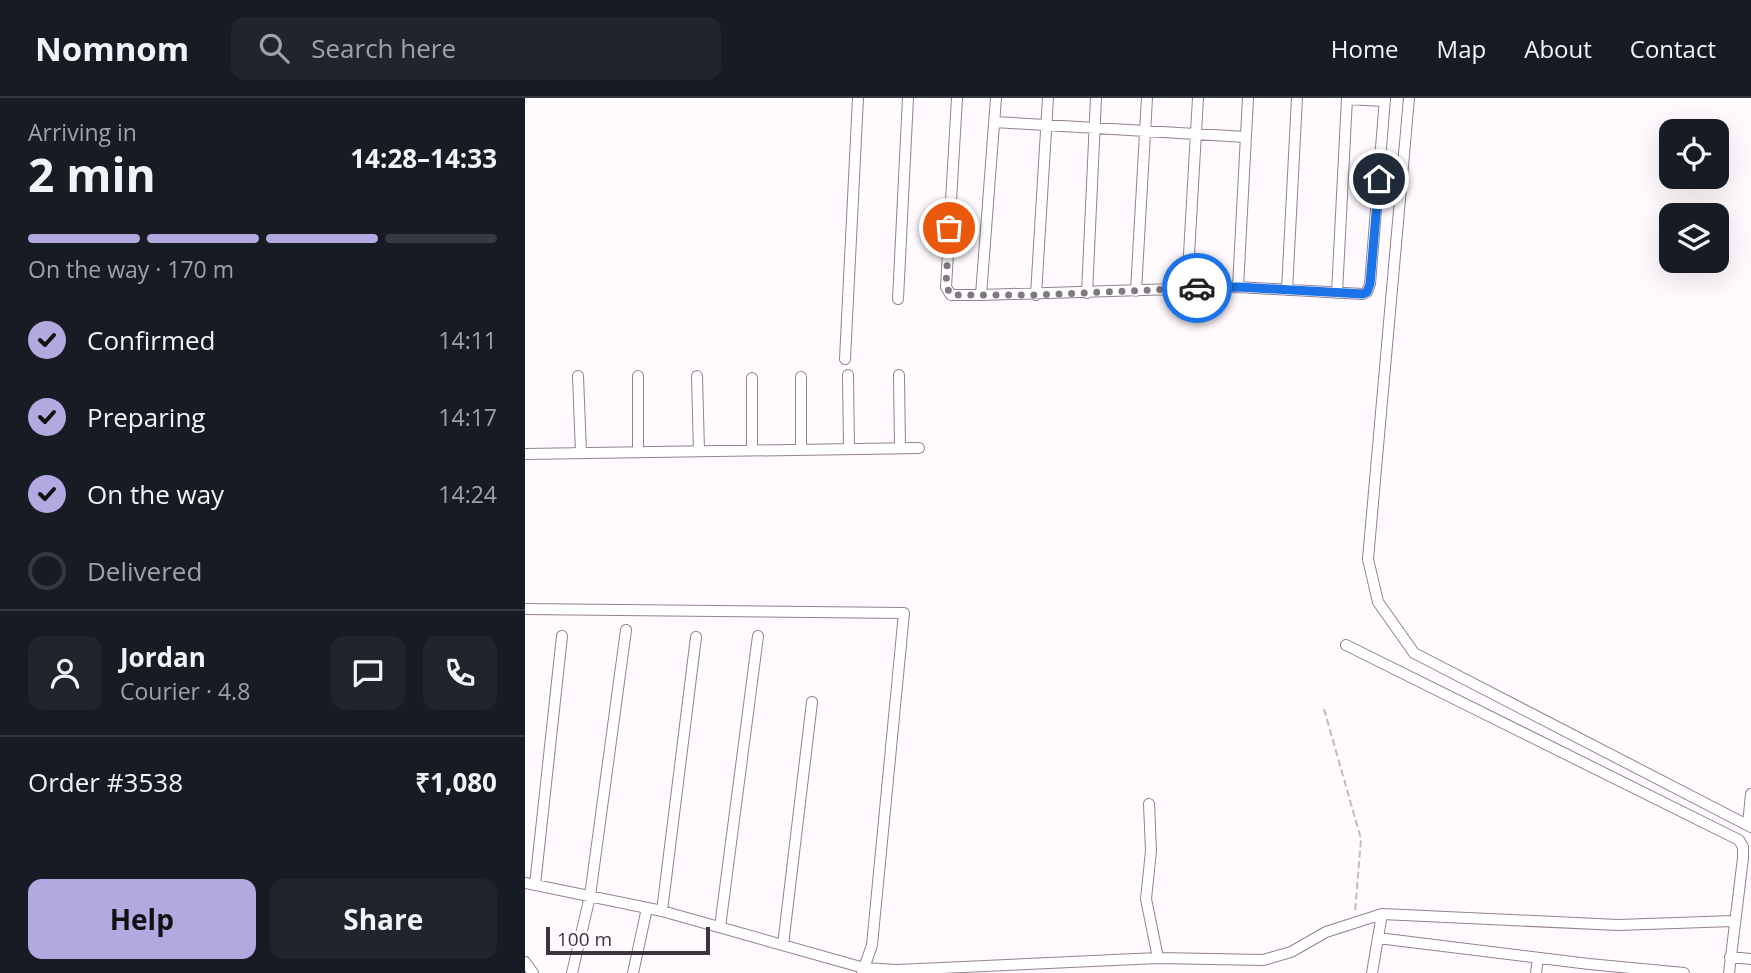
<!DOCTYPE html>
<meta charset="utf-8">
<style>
body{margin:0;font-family:"Open Sans",sans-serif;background:#20242c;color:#f1f3f6;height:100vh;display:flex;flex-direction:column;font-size:26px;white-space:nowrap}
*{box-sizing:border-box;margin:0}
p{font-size:23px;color:#9ea1a6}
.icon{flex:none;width:38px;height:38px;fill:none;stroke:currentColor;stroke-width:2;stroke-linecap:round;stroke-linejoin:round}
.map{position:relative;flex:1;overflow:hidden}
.side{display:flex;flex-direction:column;background:#171b24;width:525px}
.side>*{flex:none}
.fabs{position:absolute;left:1134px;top:21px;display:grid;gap:14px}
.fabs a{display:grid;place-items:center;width:70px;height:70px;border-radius:14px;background:#171b24;box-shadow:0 7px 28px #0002;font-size:35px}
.scale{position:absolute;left:21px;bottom:18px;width:164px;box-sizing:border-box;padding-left:7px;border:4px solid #3c343c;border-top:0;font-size:19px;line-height:24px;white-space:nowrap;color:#3c343c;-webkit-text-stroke:5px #fefafe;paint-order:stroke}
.pin{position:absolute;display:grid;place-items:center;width:60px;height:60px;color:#fff;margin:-30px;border:4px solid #fff;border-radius:50%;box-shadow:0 2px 7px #0007}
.courier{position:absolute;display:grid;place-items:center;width:70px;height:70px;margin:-35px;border:5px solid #1a73e8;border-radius:50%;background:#fff;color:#222;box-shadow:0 2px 9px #0007}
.headline em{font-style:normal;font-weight:700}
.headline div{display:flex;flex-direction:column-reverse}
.headline{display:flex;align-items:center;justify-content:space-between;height:119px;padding:0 28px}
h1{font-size:46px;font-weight:700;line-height:52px}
.bar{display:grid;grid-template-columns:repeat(4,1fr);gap:10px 7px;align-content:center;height:84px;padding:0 28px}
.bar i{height:9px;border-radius:5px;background:#363941}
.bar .selected{background:#b3a8e0}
.bar p{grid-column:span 4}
.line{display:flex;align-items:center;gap:18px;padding:0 28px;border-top:2px solid #363941}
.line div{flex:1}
.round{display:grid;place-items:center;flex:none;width:74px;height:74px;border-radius:14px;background:#20242c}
ol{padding:0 28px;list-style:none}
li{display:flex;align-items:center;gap:21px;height:77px}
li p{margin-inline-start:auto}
li .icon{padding:7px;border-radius:50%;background:#b3a8e0;color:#111;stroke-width:4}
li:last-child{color:#9ea1a6}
li i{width:38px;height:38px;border:4px solid #363941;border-radius:50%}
.cta{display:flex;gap:14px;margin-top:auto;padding:14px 28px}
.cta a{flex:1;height:80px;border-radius:14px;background:#b3a8e0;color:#111;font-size:28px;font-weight:700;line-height:80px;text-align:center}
.cta a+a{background:#20242c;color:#f1f3f6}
header{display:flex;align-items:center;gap:42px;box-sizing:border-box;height:98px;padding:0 35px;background:#171b24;border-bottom:2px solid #363941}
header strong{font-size:33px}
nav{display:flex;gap:38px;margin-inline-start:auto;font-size:24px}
.search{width:490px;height:63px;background:#20242c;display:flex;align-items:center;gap:18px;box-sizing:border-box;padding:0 24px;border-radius:14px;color:#9ea1a6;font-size:26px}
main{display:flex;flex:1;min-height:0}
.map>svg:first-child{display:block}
</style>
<header>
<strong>Nomnom</strong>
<div class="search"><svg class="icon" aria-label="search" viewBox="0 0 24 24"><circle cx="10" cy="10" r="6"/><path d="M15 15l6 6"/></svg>Search here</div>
<nav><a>Home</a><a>Map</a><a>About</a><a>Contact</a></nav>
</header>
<main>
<section class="side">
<div class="headline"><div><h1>2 min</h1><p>Arriving in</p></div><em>14:28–14:33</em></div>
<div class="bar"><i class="selected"></i><i class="selected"></i><i class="selected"></i><i></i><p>On the way · 170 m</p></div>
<ol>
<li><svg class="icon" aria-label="check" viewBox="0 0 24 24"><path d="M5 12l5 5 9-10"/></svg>Confirmed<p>14:11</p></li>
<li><svg class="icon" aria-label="check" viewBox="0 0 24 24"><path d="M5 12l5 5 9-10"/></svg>Preparing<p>14:17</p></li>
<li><svg class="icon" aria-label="check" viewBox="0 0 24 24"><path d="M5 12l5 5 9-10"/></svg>On the way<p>14:24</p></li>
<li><i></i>Delivered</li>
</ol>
<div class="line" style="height:126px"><a class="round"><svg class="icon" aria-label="person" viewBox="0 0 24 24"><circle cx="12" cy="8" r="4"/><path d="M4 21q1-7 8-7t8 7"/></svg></a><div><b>Jordan</b><p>Courier · 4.8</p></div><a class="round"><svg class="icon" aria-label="chat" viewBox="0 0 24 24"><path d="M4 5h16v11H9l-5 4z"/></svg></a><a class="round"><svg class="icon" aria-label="phone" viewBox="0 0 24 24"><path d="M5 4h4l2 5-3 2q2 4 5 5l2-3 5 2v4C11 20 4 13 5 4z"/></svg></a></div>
<div class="line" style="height:91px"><div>Order #3538</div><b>₹1,080</b></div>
<div class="cta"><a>Help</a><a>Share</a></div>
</section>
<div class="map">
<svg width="1226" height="875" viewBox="0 0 1226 875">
<rect width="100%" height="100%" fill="#fefafe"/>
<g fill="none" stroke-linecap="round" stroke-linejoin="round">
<g stroke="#958194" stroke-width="12">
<path id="minor" d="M432,0l-11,189 5,8h30
M471,0l-15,197 257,-8 125,7 4,-2 3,-8 15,-186
M884,0l-41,461 10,43 36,51 337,174
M822,1l38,2
M470,24l251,15
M713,189l10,-189
M662,191l11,-191
M762,192l10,-192
M611,193l11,-193
M562,195l9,-195
M812,195l10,-195
M511,197l12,-197
M373,201l10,-201
M320,261l13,-261
M323,277l1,74
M374,277l1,73
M53,278l3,77
M113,278v76
M172,278l2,75
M227,280v72
M276,351v-72
M0,356l394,-6
M0,511l379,4 -32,332 -8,23 33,2 261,-12 105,2 28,-8 35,-20 56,-18 236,11 115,-4
M821,547l393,195 4,7v11l-14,115
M624,706l2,47 -5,48 12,59
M1223,726l3,-30
M0,785l137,28 202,57 -2,5
M10,787l27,-249
M137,813l34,-274
M195,829l38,-291
M853,840l211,26 95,9
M258,847l29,-243
M1205,859l21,2
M0,864l8,11
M47,875l18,-77 36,-266
M108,875l14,-65
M847,875l10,-59
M1011,875l2,-15"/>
</g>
<path stroke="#c1bcc1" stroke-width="2" stroke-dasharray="7 3.5" stroke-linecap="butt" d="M799,611l37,130 -6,73"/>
<use href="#minor" stroke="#fff" stroke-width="10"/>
</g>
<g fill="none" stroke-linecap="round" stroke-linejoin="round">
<path stroke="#807980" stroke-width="7" stroke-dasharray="0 12.6" d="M424,130l-3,58 5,9h85l161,-7"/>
<path stroke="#1a73e8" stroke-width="9" d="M672,190l41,-1 125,7 4,-2 3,-8 9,-105"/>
</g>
</svg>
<div class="fabs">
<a><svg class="icon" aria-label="locate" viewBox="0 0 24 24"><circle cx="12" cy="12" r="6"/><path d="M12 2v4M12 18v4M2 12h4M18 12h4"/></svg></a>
<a><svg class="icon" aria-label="layers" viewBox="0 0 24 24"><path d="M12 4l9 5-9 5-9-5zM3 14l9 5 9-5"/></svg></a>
</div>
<div class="scale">100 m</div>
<div class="pin" style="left:424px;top:130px;background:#ea580c"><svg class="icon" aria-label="bag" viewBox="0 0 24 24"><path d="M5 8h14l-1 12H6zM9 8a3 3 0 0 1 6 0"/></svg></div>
<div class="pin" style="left:854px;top:81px;background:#1f2937"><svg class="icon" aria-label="home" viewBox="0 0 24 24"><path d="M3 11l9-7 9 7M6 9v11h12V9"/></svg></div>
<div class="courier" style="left:672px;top:190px"><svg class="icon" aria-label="car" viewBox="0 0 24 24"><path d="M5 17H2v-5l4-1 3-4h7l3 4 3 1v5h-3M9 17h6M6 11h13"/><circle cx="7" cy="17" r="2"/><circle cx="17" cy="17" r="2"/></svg></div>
</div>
</main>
